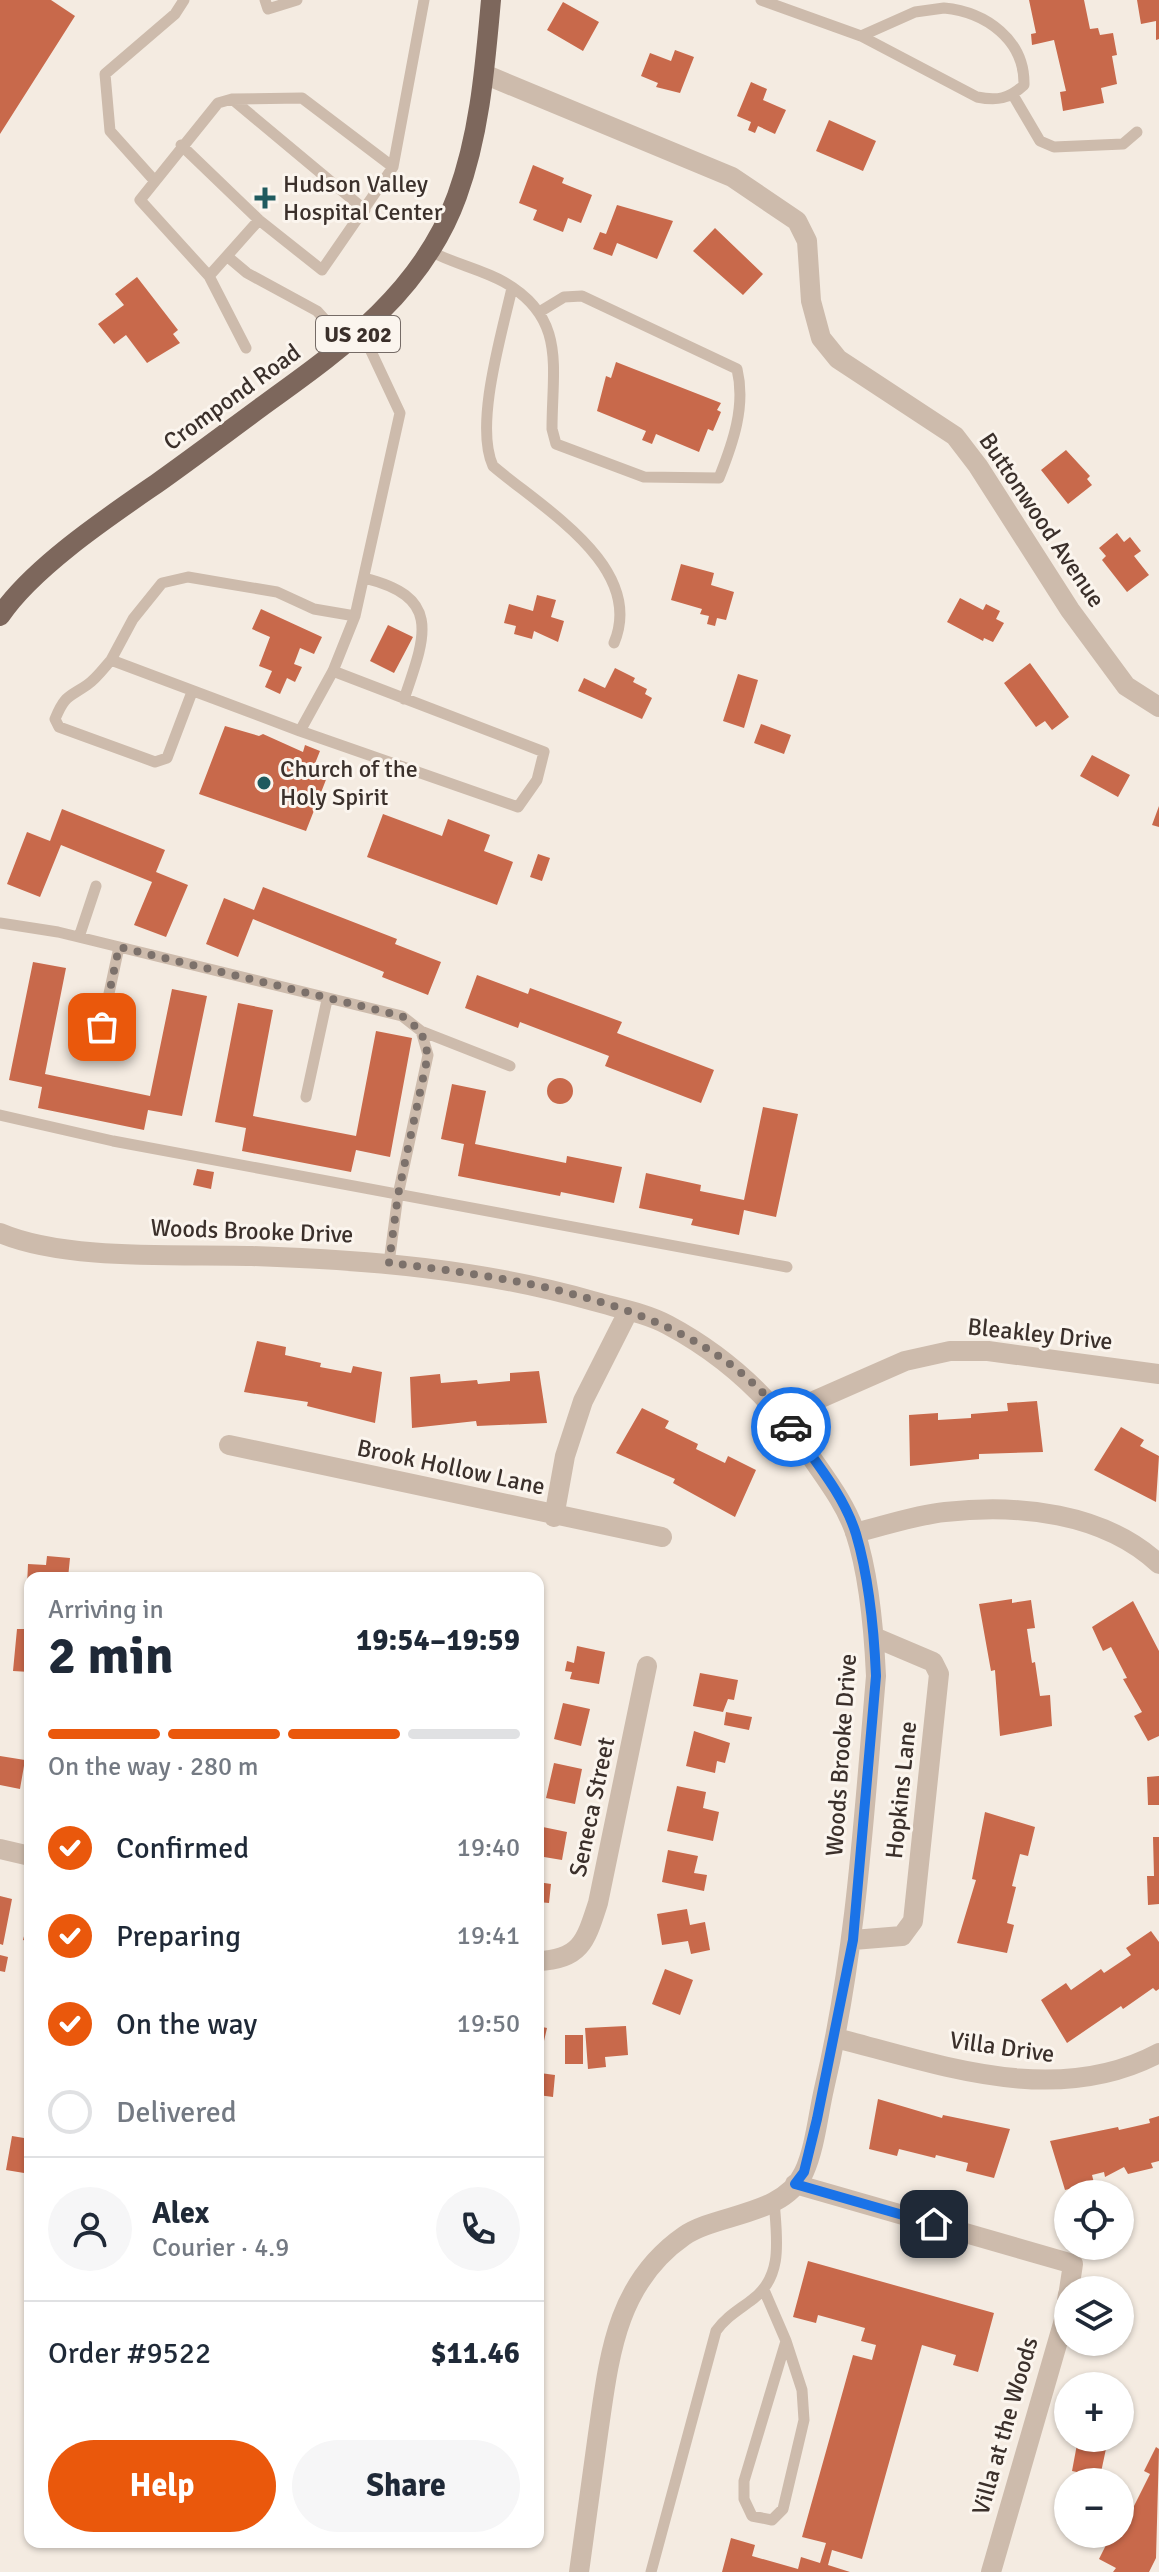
<!DOCTYPE html>
<meta charset="utf-8">
<style>
body{margin:0;font-family:Signika,sans-serif;background:#f6f6f7;color:#1f2937;height:100vh;display:flex;flex-direction:column;font-size:30px;white-space:nowrap}
*{box-sizing:border-box;margin:0}
p{font-size:26px;color:#747a83}
.icon{flex:none;width:44px;height:44px;fill:none;stroke:currentColor;stroke-width:2;stroke-linecap:round;stroke-linejoin:round}
.map{position:relative;flex:1;overflow:hidden}
.drawer{position:absolute;left:24px;top:1572px;width:520px;height:976px;display:flex;flex-direction:column;background:#fff;border-radius:16px;box-shadow:0 2px 6px #0004}
.drawer>*{flex:none}
.controls{position:absolute;left:1054px;top:2180px;display:grid;gap:16px}
.controls a{display:grid;place-items:center;width:80px;height:80px;border-radius:50%;background:#fff;box-shadow:0 2px 6px #0004;font-size:40px}
.pin{position:absolute;display:grid;place-items:center;width:68px;height:68px;color:#fff;margin:-34px;border-radius:16px;box-shadow:0 4px 12px #0006}
.courier{position:absolute;display:grid;place-items:center;width:80px;height:80px;margin:-40px;border:6px solid #1a73e8;border-radius:50%;background:#fff;color:#222;box-shadow:0 2px 10px #0007}
.head em{font-style:normal;font-weight:700}
.head div{display:flex;flex-direction:column-reverse}
.head{display:flex;align-items:center;justify-content:space-between;height:136px;padding:0 24px}
h1{font-size:52px;font-weight:700;line-height:60px}
.bar{display:grid;grid-template-columns:repeat(4,1fr);gap:12px 8px;align-content:center;height:96px;padding:0 24px}
.bar i{height:10px;border-radius:6px;background:#e0e1e3}
.bar .active{background:#ea580c}
.bar p{grid-column:span 4}
.line{display:flex;align-items:center;gap:20px;padding:0 24px;border-top:2px solid #e0e1e3}
.line div{flex:1}
.round{display:grid;place-items:center;flex:none;width:84px;height:84px;border-radius:42px;background:#f6f6f7}
ol{padding:0 24px;list-style:none}
li{display:flex;align-items:center;gap:24px;height:88px}
li p{margin-inline-start:auto}
li .icon{padding:8px;border-radius:50%;background:#ea580c;color:#fff;stroke-width:4}
li:last-child{color:#747a83}
li i{width:44px;height:44px;border:4px solid #e0e1e3;border-radius:50%}
.primary-button{display:flex;gap:16px;margin-top:auto;padding:16px 24px}
.primary-button a{flex:1;height:92px;border-radius:48px;background:#ea580c;color:#fff;font-size:32px;font-weight:700;line-height:92px;text-align:center}
.primary-button a+a{background:#f6f6f7;color:#1f2937}
.map>svg:first-child{display:block}
</style>
<div class="map">
<svg width="1159" height="2572" viewBox="0 0 1159 2572">
<rect width="100%" height="100%" fill="#f4ebe1"/>
<path fill="#c8694b" d="M0,0h51l24,16 -75,118z
M1029,0h55l6,29 8,-1 2,7 13,-2 4,22 -5,1 5,28 -16,4 3,15 -41,8 -3,-19 6,-1 -12,-51 -22,5 -1,-11 5,-1z
M1137,0h22v39l-3,1v-19l-15,3z
M563,2l36,20 -16,29 -36,-21z
M675,50l19,7 -14,36 -24,-6 2,-4 -17,-7 9,-23 21,8z
M751,82l16,7 -4,11 23,10 -11,24 -17,-8 -3,7 -7,-3 3,-8 -14,-6z
M829,120l47,21 -13,30 -47,-20z
M533,165l31,13 -2,5 30,12 -11,28 -13,-5 -5,14 -30,-12 4,-10 -18,-7z
M617,205l56,16 -16,38 -40,-16 -5,13 -19,-7 7,-17 6,2z
M715,228l48,46 -20,21 -50,-44z
M137,277l41,53 -5,4 7,9 -33,20 -21,-28 -12,9 -16,-20 26,-19 -9,-11z
M616,362l105,41 -4,7 4,2 -8,19 -5,-2 -9,23 -43,-18 -4,10 -10,-4 4,-9 -49,-20 9,-35 5,2z
M1066,450l24,26 -3,3 5,6 -24,19 -27,-34z
M1117,533l7,9 6,-5 11,14 -7,5 15,19 -22,17 -25,-32 4,-4 -7,-8z
M681,564l33,9 -3,12 23,7 -8,28 -9,-2 -2,8 -8,-2 2,-8 -9,-2 2,-5 -31,-9z
M537,595l19,5 -5,17 13,4 -6,21 -24,-11 -2,8 -18,-5 2,-8 -12,-3 5,-19 24,7z
M960,598l23,12 3,-6 14,7 -4,8 8,4 -11,19 -9,-4 -1,3 -36,-19z
M261,609l61,28 -8,17 -14,-6 -6,16 8,3 -7,15 -8,-4 -7,16 -15,-7 7,-16 -13,-5 11,-29 -18,-8z
M388,625l25,12 -19,36 -24,-12z
M1030,663l39,54 -17,13 -7,-9 -9,6 -32,-44z
M615,668l20,10 -2,4 14,7 -2,5 7,4 -10,21 -64,-28 6,-13 21,10z
M738,674l20,6 -14,48 -21,-7z
M761,724l30,11 -7,19 -30,-11z
M225,726l34,10 4,-2 40,18 2,-7 15,6 -6,15 15,6 -23,59 -107,-37z
M1092,755l38,20 -12,22 -38,-21z
M1159,806v21l-7,-2z
M62,809l103,41 -9,22 32,13 -22,52 -32,-12 18,-43 -91,-37 -21,52 -33,-13 20,-52 23,9z
M383,814l59,22 6,-17 42,16 -6,16 29,11 -16,43 -130,-48z
M538,854l12,4 -8,23 -12,-4z
M263,887l134,52 -2,5 46,18 -13,33 -46,-18 2,-5 -131,-53 -15,38 -32,-13 18,-46 30,12z
M33,962l33,6 -21,106 105,22 22,-107 35,7 -25,120 -34,-6 -4,20 -106,-22 4,-21 -33,-7z
M477,975l51,19 2,-6 92,34 -5,11 97,37 -13,33 -96,-37 4,-10 -89,-34 -2,6 -53,-20z
M238,1003l35,7 -20,106 103,20 20,-105 36,7 -22,119 -34,-7 -5,22 -109,-21 4,-23 -31,-6z
M547 1091a13 13 0 1 1 26 0a13 13 0 1 1-26 0Z
M452,1084l34,7 -11,53 91,19 1,-7 55,11 -8,36 -53,-11 -1,4 -102,-20 6,-32 -23,-5z
M763,1107l35,7 -22,103 -32,-7 -5,25 -48,-10 2,-6 -54,-11 7,-35 55,12 -1,6 44,9z
M197,1169l17,3 -3,17 -18,-4z
M257,1341l29,6 -1,8 36,8 -1,4 31,6 2,-7 29,6 -7,51 -68,-17 1,-4 -64,-10z
M539,1371l8,52 -70,3 -1,-5 -64,7 -2,-51 30,-3 1,9 36,-3 1,4 32,-3v-8z
M1037,1401l6,51 -64,2v5l-69,7 -1,-51 29,-2v7l33,-2v-4l37,-3 -1,-8z
M642,1408l27,13 -4,7 33,16 -2,5 29,14 3,-7 28,14 -21,47 -62,-34 2,-4 -59,-26z
M1121,1427l23,13 -4,6 19,10 -3,46 -62,-32z
M47,1556l23,2 -2,20h-38v94l-17,-1 4,-42h8l3,-65 18,1z
M1012,1599v4l19,-3 4,28 -8,1 5,34 3,-1 5,34 10,-1 2,31 -52,10 -5,-66 -4,1 -12,-67z
M1133,1601l26,50v85l-11,5 -14,-25 8,-4 -19,-33 4,-1 -16,-31 -8,4 -11,-24z
M577,1646l28,6 -6,32 -29,-5 2,-7 -7,-1 2,-10 7,2z
M700,1673l38,7 -4,20 -6,-1 -5,13 -30,-6z
M563,1703l27,6 -9,37 -27,-7z
M726,1712l26,5 -3,13 -25,-5z
M694,1731l36,12 -5,20 -8,-2 -2,12 -29,-7z
M0,1756l25,4 -5,29 -20,-4z
M554,1763l28,6 -7,35 -29,-6z
M1159,1776v29h-11l-1,-28z
M677,1786l29,6 -3,16 16,4 -6,29 -46,-10z
M985,1812l50,15 -7,29 -8,-2 -8,32 4,1 -9,36 7,2 -7,28 -50,-10 19,-63 -4,-1z
M538,1826l29,6 -5,28 -24,-4z
M1153,1837h6v67l-11,1 -1,-29h7z
M668,1850l30,6 -4,17 13,2 -3,16 -42,-9z
M538,1882l13,2 -2,19 -11,-1z
M0,1896l12,3 -9,46 -3,-1z
M687,1909l3,16 15,-3 5,28 -19,4 -3,-13 -26,4 -5,-31z
M29,1917h1v25l-7,-2z
M1151,1931l8,11v47l-3,2 -3,-3 -30,21 -2,-3 -54,37 -26,-43 25,-17 5,7 30,-21 3,4 27,-18 -5,-7z
M0,1955l8,2 -3,15 -5,-1z
M665,1969l28,11 -13,35 -28,-11z
M538,2026l9,2 -6,26 -3,-1z
M626,2026l2,29 -23,2 1,10 -18,2 -3,-41z
M565,2035h18v29h-18z
M540,2073l15,2 -2,22 -15,-2z
M878,2099l64,19 1,-3 67,14 -16,49 -28,-7 2,-8 -32,-8 -1,3 -36,-9 -2,7 -28,-7z
M1159,2116v45l-8,2 2,5 -25,6 -4,-7 -19,10 -1,-5 -12,3 2,8 -29,7 -15,-49 68,-14 1,3 31,-7 -1,-4z
M12,2136l18,3v35l-24,-4z
M808,2261l186,52 -16,59 -25,-7 3,-10 -34,-10 -60,214 -30,-9 -4,15 22,7h-128l9,-34 24,7 -3,11 46,13 3,-12 19,6 6,-20 -24,-6 51,-182 19,5 4,-15 -15,-4 4,-13 -47,-13 -2,8 -23,-6z
M1078,2439l29,5 -7,33 -28,-6z
M1156,2447l3,2 -3,109 -7,14h-36l3,-4 -17,-9 12,-24 7,3 32,-64 -6,-3z"/>
<g fill="none" stroke-linecap="round" stroke-linejoin="round">
<path stroke="#cdbbac" stroke-width="11" d="M265,0l3,9 29,-9
M761,0l100,36
M944,8c42,4 81,32 80,77 -15,14 -27,16 -47,12l-116,-61 54,-24z
M1013,95l27,46 14,6 69,-3 14,-12
M232,99l133,111
M181,145l78,75 63,50 71,-103 31,-167
M153,179l-43,-48 -5,-57 70,-60 9,-14
M430,251c24,13 51,18 74,31 63,36 48,85 48,147l4,15 88,33 75,1c14,-35 27,-72 18,-109l-155,-73 -18,1 -23,14
M228,257l19,16 70,38 30,33
M209,276l50,-56
M512,288c-10,45 -38,137 -19,178 49,42 153,101 121,177
M246,348l-37,-72 -69,-76 78,-97 14,-4 70,-1 91,69
M364,578c78,19 62,57 40,121
M111,660c-7,8 -15,19 -24,25 -19,13 -22,10 -32,34l4,8 96,35 12,-4 25,-66
M333,671l211,81 -7,28 -19,27 -218,-76 -189,-71 22,-41 29,-36 26,-6 89,15 37,17 41,7
M300,731l33,-60 22,-55 45,-203 -38,-81
M0,923l58,9 344,84 19,15 7,24 -30,140 -9,68
M79,937l17,-51
M421,1031l89,35
M96,1054l23,-107
M306,1097l21,-97
M0,1115l113,26 674,126
M764,2290l22,51 16,49 2,30 -21,89 -11,11 -20,-4 -8,-17v-18l42,-140
M651,2572l65,-241c11,-15 23,-21 37,-32 32,-24 23,-64 21,-100"/>
<path stroke="#cdbbac" stroke-width="20" d="M484,74l248,103 65,44 10,20 4,60 10,37 17,21 117,77 23,30 92,144 56,76 33,21
M0,1233c65,28 179,21 252,23 116,4 229,13 341,45 24,7 53,12 75,24 58,31 105,75 141,129 17,25 36,49 46,78 14,42 19,100 21,144 -12,139 -20,277 -52,413 -6,26 -9,59 -20,83 -20,44 -86,41 -120,64 -69,48 -75,123 -86,198 -6,46 -13,92 -19,138
M782,1415l123,-54 45,-10h38l171,23
M229,1445l433,92
M554,1517l11,-61 18,-55 45,-89
M855,1533c29,-7 60,-18 90,-21 73,-8 158,0 214,52
M0,1849l30,7
M853,1940l49,-4 11,-15 26,-247 -6,-12 -59,-25
M538,1961c43,-1 48,-21 60,-58l49,-237
M836,2038c105,27 220,70 323,15
M795,2184l278,80 -4,26
M991,2572l73,-252 4,-26"/>
<path stroke="#7d675c" stroke-width="20" d="M0,616c32,-48 108,-99 156,-132 38,-27 75,-55 112,-82 78,-56 155,-112 189,-206 23,-63 28,-130 34,-196"/>
</g>
<g fill="none" stroke-linecap="round" stroke-linejoin="round">
<path stroke="#7c716b" stroke-width="8" stroke-dasharray="0 14.4" d="M102,1027l17,-80 283,69 19,15 7,24 -30,140 -9,68c137,16 318,41 402,164"/>
<path stroke="#1a73e8" stroke-width="10" d="M791,1427c23,33 53,68 65,107 13,44 18,96 20,142l-23,264 -36,179 -13,53 -9,12 139,40"/>
</g>
<g fill="#1f5a5e" stroke="#fbf5ee" stroke-width="3">
<path d="M261 186h8v8h8v8h-8v8h-8v-8h-8v-8h8z"/>
<circle cx="264" cy="783" r="8"/>
</g>
<g text-anchor="middle" dominant-baseline="central" stroke-width="6" stroke-linejoin="round" paint-order="stroke">
<rect fill="#fbf5ee" stroke="#756b66" stroke-width="2" x="316" y="316" width="84" height="36" rx="6"/>
<g font-size="22" font-weight="bold" fill="#3b302b">
<text x="358" y="334">US 202</text>
</g>
<g font-size="24" fill="#3b302b" stroke="#fbf5ee" text-anchor="start">
<text x="283" y="184">Hudson Valley<tspan x="283" dy="28">Hospital Center</tspan></text>
<text x="280" y="769">Church of the<tspan x="280" dy="28">Holy Spirit</tspan></text>
</g>
<g font-size="24" fill="#3b302b" stroke="#fbf5ee">
<text transform="translate(232 397) rotate(-36)">Crompond Road</text>
<text transform="translate(1042 520) rotate(56)">Buttonwood Avenue</text>
<text transform="translate(252 1231) rotate(2)">Woods Brooke Drive</text>
<text transform="translate(1040 1334) rotate(6)">Bleakley Drive</text>
<text transform="translate(451 1467) rotate(12)">Brook Hollow Lane</text>
<text transform="translate(841 1755) rotate(-86)">Woods Brooke Drive</text>
<text transform="translate(901 1790) rotate(-84)">Hopkins Lane</text>
<text transform="translate(592 1807) rotate(-78)">Seneca Street</text>
<text transform="translate(1002 2047) rotate(8)">Villa Drive</text>
<text transform="translate(1005 2426) rotate(-74)">Villa at the Woods</text>
</g>
</g>
</svg>
<div class="controls">
<a><svg class="icon" aria-label="locate" viewBox="0 0 24 24"><circle cx="12" cy="12" r="6"/><path d="M12 2v4M12 18v4M2 12h4M18 12h4"/></svg></a>
<a><svg class="icon" aria-label="layers" viewBox="0 0 24 24"><path d="M12 4l9 5-9 5-9-5zM3 14l9 5 9-5"/></svg></a>
<a>+</a>
<a>−</a>
</div>
<div class="pin" style="left:102px;top:1027px;background:#ea580c"><svg class="icon" aria-label="bag" viewBox="0 0 24 24"><path d="M5 8h14l-1 12H6zM9 8a3 3 0 0 1 6 0"/></svg></div>
<div class="pin" style="left:934px;top:2224px;background:#1f2937"><svg class="icon" aria-label="home" viewBox="0 0 24 24"><path d="M3 11l9-7 9 7M6 9v11h12V9"/></svg></div>
<div class="courier" style="left:791px;top:1427px"><svg class="icon" aria-label="car" viewBox="0 0 24 24"><path d="M5 17H2v-5l4-1 3-4h7l3 4 3 1v5h-3M9 17h6M6 11h13"/><circle cx="7" cy="17" r="2"/><circle cx="17" cy="17" r="2"/></svg></div>
<section class="drawer">
<div class="head"><div><h1>2 min</h1><p>Arriving in</p></div><em>19:54–19:59</em></div>
<div class="bar"><i class="active"></i><i class="active"></i><i class="active"></i><i></i><p>On the way · 280 m</p></div>
<ol>
<li><svg class="icon" aria-label="check" viewBox="0 0 24 24"><path d="M5 12l5 5 9-10"/></svg>Confirmed<p>19:40</p></li>
<li><svg class="icon" aria-label="check" viewBox="0 0 24 24"><path d="M5 12l5 5 9-10"/></svg>Preparing<p>19:41</p></li>
<li><svg class="icon" aria-label="check" viewBox="0 0 24 24"><path d="M5 12l5 5 9-10"/></svg>On the way<p>19:50</p></li>
<li><i></i>Delivered</li>
</ol>
<div class="line" style="height:144px"><a class="round"><svg class="icon" aria-label="person" viewBox="0 0 24 24"><circle cx="12" cy="8" r="4"/><path d="M4 21q1-7 8-7t8 7"/></svg></a><div><b>Alex</b><p>Courier · 4.9</p></div><a class="round"><svg class="icon" aria-label="phone" viewBox="0 0 24 24"><path d="M5 4h4l2 5-3 2q2 4 5 5l2-3 5 2v4C11 20 4 13 5 4z"/></svg></a></div>
<div class="line" style="height:104px"><div>Order #9522</div><b>$11.46</b></div>
<div class="primary-button"><a>Help</a><a>Share</a></div>
</section>
</div>
